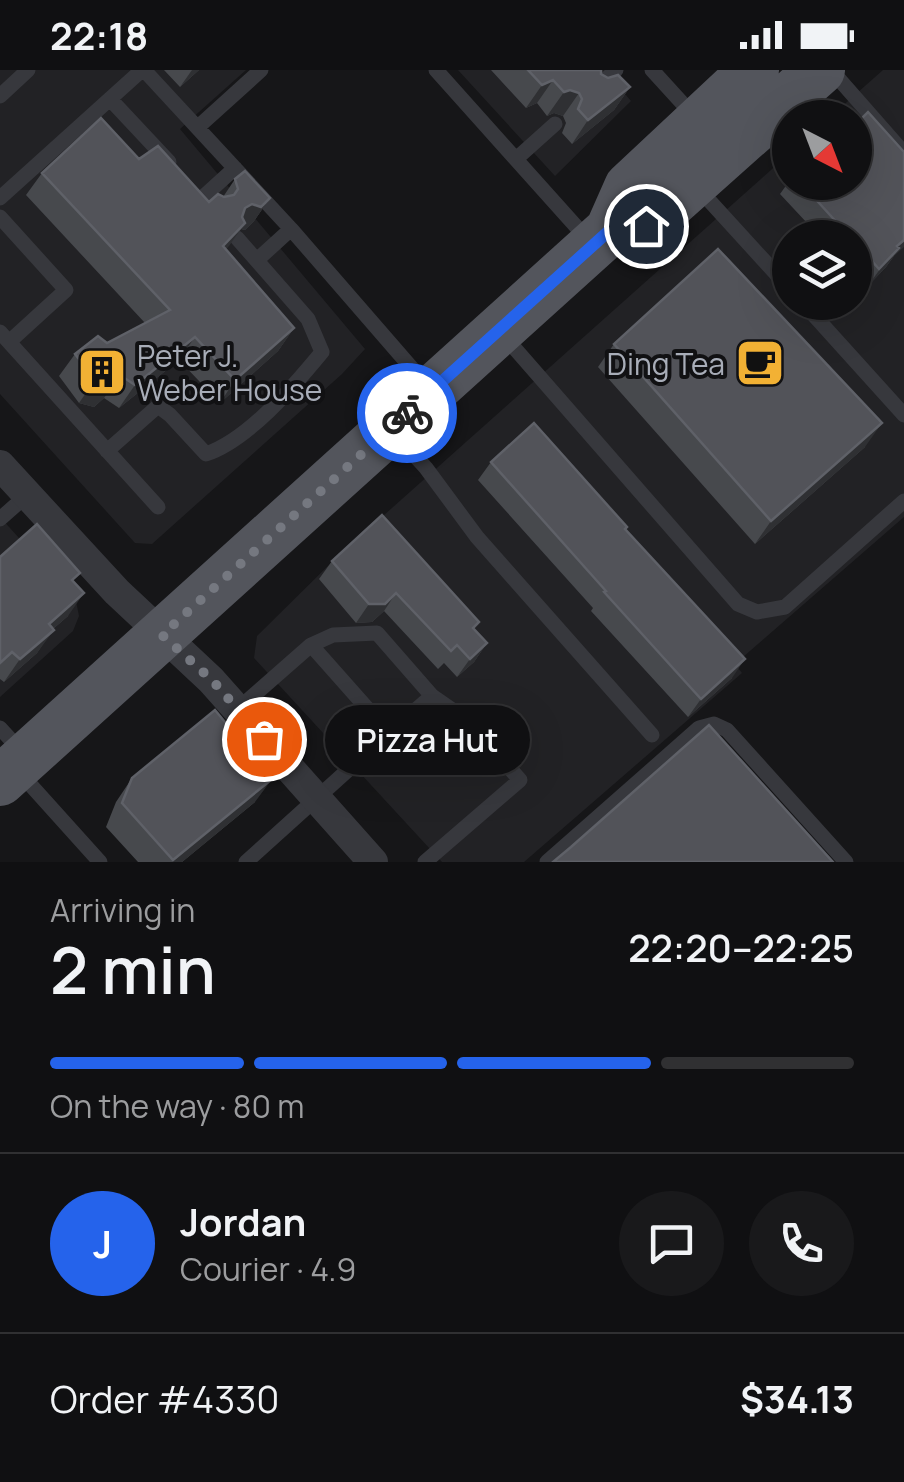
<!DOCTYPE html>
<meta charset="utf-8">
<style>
body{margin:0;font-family:Manrope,sans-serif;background:#19191b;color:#f1f3f6;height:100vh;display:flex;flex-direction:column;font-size:38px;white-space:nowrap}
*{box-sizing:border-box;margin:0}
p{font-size:32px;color:#9c9d9f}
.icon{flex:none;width:55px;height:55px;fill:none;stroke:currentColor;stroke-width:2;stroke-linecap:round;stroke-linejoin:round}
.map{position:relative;height:792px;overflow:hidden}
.drawer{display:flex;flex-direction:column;background:#101012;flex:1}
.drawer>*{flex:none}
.needle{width:65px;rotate:138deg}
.tools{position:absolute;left:772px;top:30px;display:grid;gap:20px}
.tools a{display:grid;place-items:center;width:100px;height:100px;border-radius:50%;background:#101012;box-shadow:0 10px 40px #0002,0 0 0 2px #303032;font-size:50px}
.pin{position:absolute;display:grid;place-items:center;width:85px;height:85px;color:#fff;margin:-42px;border:5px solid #fff;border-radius:50%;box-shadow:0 2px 10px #0007}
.courier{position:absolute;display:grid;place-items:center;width:100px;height:100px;margin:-50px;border:8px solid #2563eb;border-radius:50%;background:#fff;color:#222;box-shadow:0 2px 12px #0007}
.bubble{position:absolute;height:70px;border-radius:35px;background:#101012;box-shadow:0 10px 40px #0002,0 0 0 2px #303032;font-size:32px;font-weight:600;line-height:70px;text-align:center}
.headline em{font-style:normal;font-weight:600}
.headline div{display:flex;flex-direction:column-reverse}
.headline{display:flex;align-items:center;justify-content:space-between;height:170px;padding:0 50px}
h1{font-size:65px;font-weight:600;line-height:75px}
.bar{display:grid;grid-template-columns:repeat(4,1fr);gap:15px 10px;align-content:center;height:120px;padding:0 50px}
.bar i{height:12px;border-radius:8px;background:#303032}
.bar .active{background:#2563eb}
.bar p{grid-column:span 4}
.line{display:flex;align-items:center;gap:25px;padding:0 50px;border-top:2px solid #303032}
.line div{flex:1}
.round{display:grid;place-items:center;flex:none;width:105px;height:105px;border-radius:52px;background:#19191b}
.status{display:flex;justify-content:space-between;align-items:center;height:70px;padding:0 50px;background:#101012;direction:ltr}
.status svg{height:28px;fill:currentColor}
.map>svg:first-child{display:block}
</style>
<div class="status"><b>22:18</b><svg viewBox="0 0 49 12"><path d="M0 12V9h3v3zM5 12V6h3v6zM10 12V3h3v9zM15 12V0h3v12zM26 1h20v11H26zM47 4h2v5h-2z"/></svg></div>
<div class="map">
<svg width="904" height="792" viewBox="0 0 904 792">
<rect width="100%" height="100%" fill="#161618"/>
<path fill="#222225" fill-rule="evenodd" d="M0,0h246l-66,59 185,220 -23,25 -190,170 -17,-1 -135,-149z
M458,0h147l26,31 -76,75z
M883,0h21v447l-169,147 7,9 -218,189h-82l-188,-204 3,-22 80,-79 453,-404v29h65v-64l-25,-1zM790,168h65v64h-65z
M0,447l76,84 3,15 -6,15 -73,66z"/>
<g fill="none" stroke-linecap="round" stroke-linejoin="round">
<path stroke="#37383d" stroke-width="15" d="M144,0l147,159 138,159
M436,0l154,172
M652,0l41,45
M831,0l73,83
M594,20l22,-20
M0,26l28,-26
M110,29l59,63
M198,57l63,-57
M516,89l39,-35
M696,116l94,103
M0,128l142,-128
M202,128l33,-30
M0,147l66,73 -57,52
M257,190l34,-31
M802,232l102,113
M0,262l158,175
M503,265l235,269 19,8 28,-5 119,-106
M396,365l30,33 51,69 175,198
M107,381l51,-45 12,9 36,39c42,-14 88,-68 116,-102l-14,-33 -71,-81
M0,449l27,-24
M311,575l22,-10 44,-2 55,63 -43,37
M237,640l74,-65 78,88 -143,129
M0,658l21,23
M19,702l81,90
M425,792l95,-82 -52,-59 -36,-25
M547,792l152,-134 15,-4 13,6 119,132"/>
<path stroke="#37383d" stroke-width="30" d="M0,395l117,127 94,88 162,182"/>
<path stroke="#53555c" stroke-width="50" d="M610,160l36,-5 174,-155
M0,711l610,-551 19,-43 125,-117"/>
</g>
<path fill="#47494d" d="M164,0h35l-19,17z
M491,0h110v4l7,4 22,9 -16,23 -42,34 -10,-11 4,-10 -3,-7 -9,-3 -7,3 -10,-13 -11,5z
M139,89l70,43 14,-5 12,-18 35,19 -16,23 -9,9 -4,-1 -15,20 68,79 -16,23 -58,52 -41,-43 -60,48 -15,-10 -10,9 -15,-4 -20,-27 16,-22 32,-11 38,-20 -119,-128 16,-22z
M790,110v2h65l39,74 -8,11 -19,20 -12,-13v-36h-34l-41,-44z
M614,274l251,103 -110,97 -157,-177z
M491,392l135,67 106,149 -44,39 -97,-106 2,-3 -115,-128z
M0,487l74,25 -6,34 -15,13 -16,24 -33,29 -4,-3z
M332,491l142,68 13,14 -13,19 -17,15 -13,-14 -6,6 -54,-58 -12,11 -16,1 -37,-44z
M132,708l123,24 -73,60h-44l-32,-35 10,-25z"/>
<path fill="#2f3033" d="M192,0h7l-19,17z
M553,10l-16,23 -11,5 16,-23z
M630,17l-16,23 -42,34 16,-24z
M570,20l9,3 -16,23 -9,-3 -7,3 17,-24z
M270,128l-16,23 -9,9 -4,-1 -12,17 -22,22 29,-41 9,-19z
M904,170v7l-10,9 -8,11 -19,20 30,-41z
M294,258l-16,23 -58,52 15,-23z
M195,267l-16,23 -60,48 16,-23z
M120,305l-16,23 -10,9 -15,-4 16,-23z
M882,353l-17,24 -110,97 16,-23z
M84,523l-16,23 -36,31 17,-23z
M396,523l-12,18 -12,11 -16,1 13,-19z
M54,560l-17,23 -33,29 16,-23z
M487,573l-13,19 -17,15 13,-18z
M745,589l-13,19 -44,39 13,-18z
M272,709l-17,23 -73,60h-10z"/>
<path fill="#525359" stroke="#5f6168" stroke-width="2.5" d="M528,0h73v4l7,4 10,-3 12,12 -42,33 -10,-11 4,-10 -3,-6 -9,-3 -6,2 -11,-12 -11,5z
M868,42l36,40v88l-7,6 2,2 -20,21 -24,-27v-4h-4l-51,-56h55v-57z
M101,48l38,41 19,-13 51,56 9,-8 6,3 10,-2 4,-6 -3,-10 10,-8 25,27 -9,9 -9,-3 -7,4 -3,9 3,6 -22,23 71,82 -59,52 -40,-43 -60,48 -15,-10 -10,10 -15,-5 -20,-26 23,-18 9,7 63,-33 -128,-137z
M718,179l164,174 -111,98 -157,-177z
M534,353l93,104 -2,2 120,130 -44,40 -97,-107 2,-1 -115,-129z
M382,445l97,107 -6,6 14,15 -17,16 -13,-14 -6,6 -55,-58 -11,11h-16l-37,-43z
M37,454l43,49 -8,7 12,13 -35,31 5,6 -34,29 -8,-7 -12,11v-106z
M215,640l57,69 -99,81 -51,-57 10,-25z
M709,655l124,137h-280l18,-15z"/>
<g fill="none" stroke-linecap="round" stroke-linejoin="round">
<path stroke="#757880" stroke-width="10" stroke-dasharray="0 18" d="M264,669l-52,-59 -50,-45 245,-222"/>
<path stroke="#2563eb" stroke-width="12" d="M407,343l203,-183 36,-4"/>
</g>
<defs>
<g id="cafe-square" transform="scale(2.5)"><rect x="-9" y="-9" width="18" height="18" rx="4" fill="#f2b134" stroke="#111113"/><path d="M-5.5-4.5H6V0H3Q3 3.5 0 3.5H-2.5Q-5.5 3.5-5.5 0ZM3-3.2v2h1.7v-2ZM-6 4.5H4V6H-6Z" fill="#111"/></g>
<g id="building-square" transform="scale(2.5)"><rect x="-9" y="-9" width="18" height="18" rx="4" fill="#f2b134" stroke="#111113"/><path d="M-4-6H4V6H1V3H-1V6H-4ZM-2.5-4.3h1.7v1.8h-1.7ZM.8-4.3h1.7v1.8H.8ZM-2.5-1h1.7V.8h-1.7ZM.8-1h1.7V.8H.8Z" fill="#111"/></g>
</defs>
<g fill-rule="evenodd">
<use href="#cafe-square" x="760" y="293"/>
<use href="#building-square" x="102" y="302"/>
</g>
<g text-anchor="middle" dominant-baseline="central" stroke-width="8" stroke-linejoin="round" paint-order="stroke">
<g font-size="30" fill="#a8adb8" stroke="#111113" text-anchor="start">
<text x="137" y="285">Peter J.<tspan x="137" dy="34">Weber House</tspan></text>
<text x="725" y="293" text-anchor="end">Ding Tea</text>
</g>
</g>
</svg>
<div class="tools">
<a><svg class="needle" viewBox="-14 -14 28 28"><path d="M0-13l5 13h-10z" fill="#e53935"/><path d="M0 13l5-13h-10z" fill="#9c9d9f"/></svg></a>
<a><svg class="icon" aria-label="layers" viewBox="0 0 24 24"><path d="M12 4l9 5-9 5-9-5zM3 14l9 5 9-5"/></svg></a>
</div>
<div class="pin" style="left:264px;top:669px;background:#ea580c"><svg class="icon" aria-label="bag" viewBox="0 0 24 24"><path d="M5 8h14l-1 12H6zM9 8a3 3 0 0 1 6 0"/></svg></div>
<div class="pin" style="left:646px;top:156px;background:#1f2937"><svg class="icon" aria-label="home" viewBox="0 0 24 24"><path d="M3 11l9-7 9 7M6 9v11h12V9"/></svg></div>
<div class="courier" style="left:407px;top:343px"><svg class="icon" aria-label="bike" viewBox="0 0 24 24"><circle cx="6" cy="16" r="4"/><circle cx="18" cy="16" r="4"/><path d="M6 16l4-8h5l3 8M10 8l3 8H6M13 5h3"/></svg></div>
<div class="bubble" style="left:325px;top:635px;width:205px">Pizza Hut</div>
</div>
<section class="drawer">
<div class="headline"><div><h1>2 min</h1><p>Arriving in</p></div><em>22:20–22:25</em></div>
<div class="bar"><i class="active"></i><i class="active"></i><i class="active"></i><i></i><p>On the way · 80 m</p></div>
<div class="line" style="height:180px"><b class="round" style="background:#2563eb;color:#fff">J</b><div><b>Jordan</b><p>Courier · 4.9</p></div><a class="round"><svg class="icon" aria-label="chat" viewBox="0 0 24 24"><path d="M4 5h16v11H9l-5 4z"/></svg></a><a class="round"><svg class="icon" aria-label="phone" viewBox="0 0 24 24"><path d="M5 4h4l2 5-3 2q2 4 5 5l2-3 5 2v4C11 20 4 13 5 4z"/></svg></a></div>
<div class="line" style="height:130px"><div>Order #4330</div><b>$34.13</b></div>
</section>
